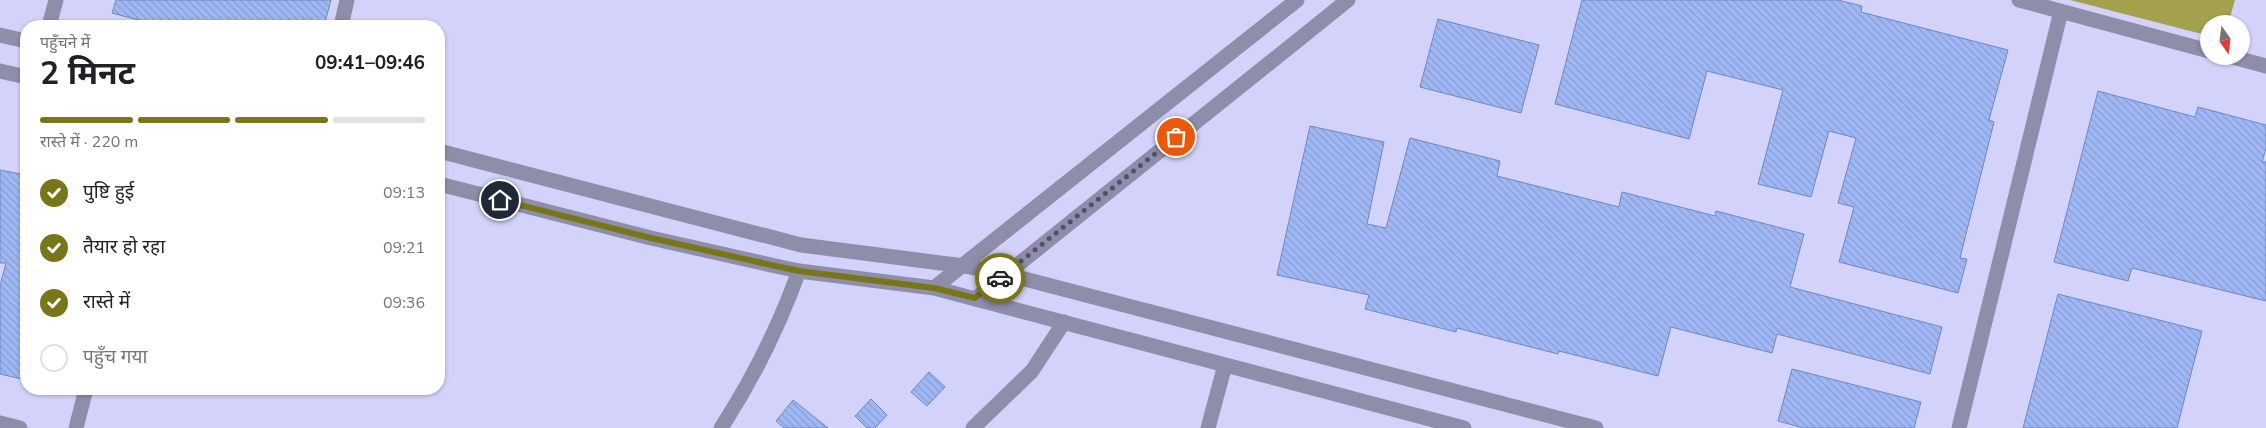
<!DOCTYPE html>
<html lang="hi">
<meta charset="utf-8">
<style>
body{margin:0;font-family:"Nunito Sans","Noto Sans Devanagari",sans-serif;background:#f2f2f2;color:#202124;height:100vh;display:flex;flex-direction:column;font-size:19px;white-space:nowrap}
*{box-sizing:border-box;margin:0}
p{font-size:16px;color:#757577}
.icon{flex:none;width:28px;height:28px;fill:none;stroke:currentColor;stroke-width:2;stroke-linecap:round;stroke-linejoin:round}
.map{position:relative;flex:1;overflow:hidden}
.sheet{position:absolute;left:20px;top:20px;width:425px;height:375px;display:flex;flex-direction:column;background:#fff;border-radius:20px;box-shadow:0 1px 4px #0004}
.sheet>*{flex:none}
.needle{width:32px;rotate:166deg}
.controls{position:absolute;left:2200px;top:15px;display:grid;gap:10px}
.controls a{display:grid;place-items:center;width:50px;height:50px;border-radius:50%;background:#fff;box-shadow:0 1px 4px #0004;font-size:25px}
.pin{position:absolute;display:grid;place-items:center;width:42px;height:42px;color:#fff;margin:-21px;border:2px solid #fff;border-radius:50%;box-shadow:0 1px 5px #0007}
.courier{position:absolute;display:grid;place-items:center;width:50px;height:50px;margin:-25px;border:4px solid #797519;border-radius:50%;background:#fff;color:#222;box-shadow:0 1px 6px #0007}
.summary em{font-style:normal;font-weight:700}
.summary div{display:flex;flex-direction:column-reverse}
.summary{display:flex;align-items:center;justify-content:space-between;height:85px;padding:0 20px}
h1{font-size:32px;font-weight:700;line-height:38px}
.bar{display:grid;grid-template-columns:repeat(4,1fr);gap:8px 5px;align-content:center;height:60px;padding:0 20px}
.bar i{height:6px;border-radius:4px;background:#e0e0e0}
.bar .active{background:#797519}
.bar p{grid-column:span 4}
ol{padding:0 20px;list-style:none}
li{display:flex;align-items:center;gap:15px;height:55px}
li p{margin-inline-start:auto}
li .icon{padding:5px;border-radius:50%;background:#797519;color:#fff;stroke-width:4}
li:last-child{color:#757577}
li i{width:28px;height:28px;border:2px solid #e0e0e0;border-radius:50%}
.map>svg:first-child{display:block}
</style>
<div class="map">
<svg width="2266" height="428" viewBox="0 0 2266 428">
<defs>
<pattern id="building-back-hatch" width="6" height="6" patternUnits="userSpaceOnUse" patternTransform="scale(1.25)"><rect width="6" height="6" fill="#9fb8f5"/><path d="M-1 5l2 2M0 0l6 6M5-1l2 2" fill="none" stroke="#889dd2"/></pattern>
</defs>
<rect width="100%" height="100%" fill="#d3d2fa"/>
<path fill="#a4a14e" d="M2070,0h165l-7,24h-19v9h-11z"/>
<path fill="url(#building-back-hatch)" stroke="#6f87c0" d="M116,0h215l-7,26h-163l-49,-13z
M1582,0h256l24,6 -1,6 147,38 -19,70 5,2 -34,136 7,1 -9,34 -119,-31 15,-55 -16,-4 18,-65 -27,-7 -18,66 -53,-13 25,-94 -76,-19 -18,68 -134,-35z
M1438,19l101,26 -18,68 -101,-26z
M2098,91l97,26 3,-10 68,18v23l-4,14h4v139l-134,-33 -4,13 -74,-19z
M1310,126l74,16 -17,82 19,4 24,-90 90,23 -3,15 122,31 3,-15 93,24 1,-5 88,23 -14,53 152,40 -12,47 -153,-40 -5,19 -101,-26 -13,49 -99,-25 -1,3 -101,-26 -1,4 -91,-23 4,-14 -92,-20z
M0,170l26,5v205l-26,-6v-88l6,-23h-6z
M2058,294l144,37 -25,97h-154z
M1792,369l129,33 -7,26h-110l-26,-7z
M929,372l16,15 -18,19 -16,-14z
M871,399l16,16 -12,13h-8l-12,-12z
M793,400l35,28h-44l-8,-7z"/>
<g fill="none" stroke-linecap="round" stroke-linejoin="round">
<path stroke="#8f8eaa" stroke-width="15" d="M2019,0l190,51
M49,26l7,-26
M341,26l6,-26
M0,35l26,6
M2229,56l37,10
M0,71l26,6
M439,151l362,94 163,21 41,8 591,154
M439,184l212,54 120,27 28,6 135,17 530,140
M934,288l363,-288
M975,299l373,-299
M0,423l20,5
M76,428l10,-39
M721,428c32,-49 58,-102 78,-157
M973,428l59,-57 32,-49
M1208,428l17,-63
M1959,428l102,-417"/>
</g>
<g fill="none" stroke-linecap="round" stroke-linejoin="round">
<path stroke="#524f6c" stroke-width="5" stroke-dasharray="0 9" d="M1000,278l176,-141"/>
<path stroke="#797519" stroke-width="6" d="M500,200l151,38 120,27 28,6 135,17 41,10 25,-20"/>
</g>
</svg>
<div class="controls">
<a><svg class="needle" viewBox="-14 -14 28 28"><path d="M0-13l5 13h-10z" fill="#e53935"/><path d="M0 13l5-13h-10z" fill="#757577"/></svg></a>
</div>
<div class="pin" style="left:1176px;top:137px;background:#ea580c"><svg class="icon" aria-label="bag" viewBox="0 0 24 24"><path d="M5 8h14l-1 12H6zM9 8a3 3 0 0 1 6 0"/></svg></div>
<div class="pin" style="left:500px;top:200px;background:#1f2937"><svg class="icon" aria-label="home" viewBox="0 0 24 24"><path d="M3 11l9-7 9 7M6 9v11h12V9"/></svg></div>
<div class="courier" style="left:1000px;top:278px"><svg class="icon" aria-label="car" viewBox="0 0 24 24"><path d="M5 17H2v-5l4-1 3-4h7l3 4 3 1v5h-3M9 17h6M6 11h13"/><circle cx="7" cy="17" r="2"/><circle cx="17" cy="17" r="2"/></svg></div>
<section class="sheet">
<div class="summary"><div><h1>2 मिनट</h1><p>पहुँचने में</p></div><em>09:41–09:46</em></div>
<div class="bar"><i class="active"></i><i class="active"></i><i class="active"></i><i></i><p>रास्ते में · 220 m</p></div>
<ol>
<li><svg class="icon" aria-label="check" viewBox="0 0 24 24"><path d="M5 12l5 5 9-10"/></svg>पुष्टि हुई<p>09:13</p></li>
<li><svg class="icon" aria-label="check" viewBox="0 0 24 24"><path d="M5 12l5 5 9-10"/></svg>तैयार हो रहा<p>09:21</p></li>
<li><svg class="icon" aria-label="check" viewBox="0 0 24 24"><path d="M5 12l5 5 9-10"/></svg>रास्ते में<p>09:36</p></li>
<li><i></i>पहुँच गया</li>
</ol>
</section>
</div>
